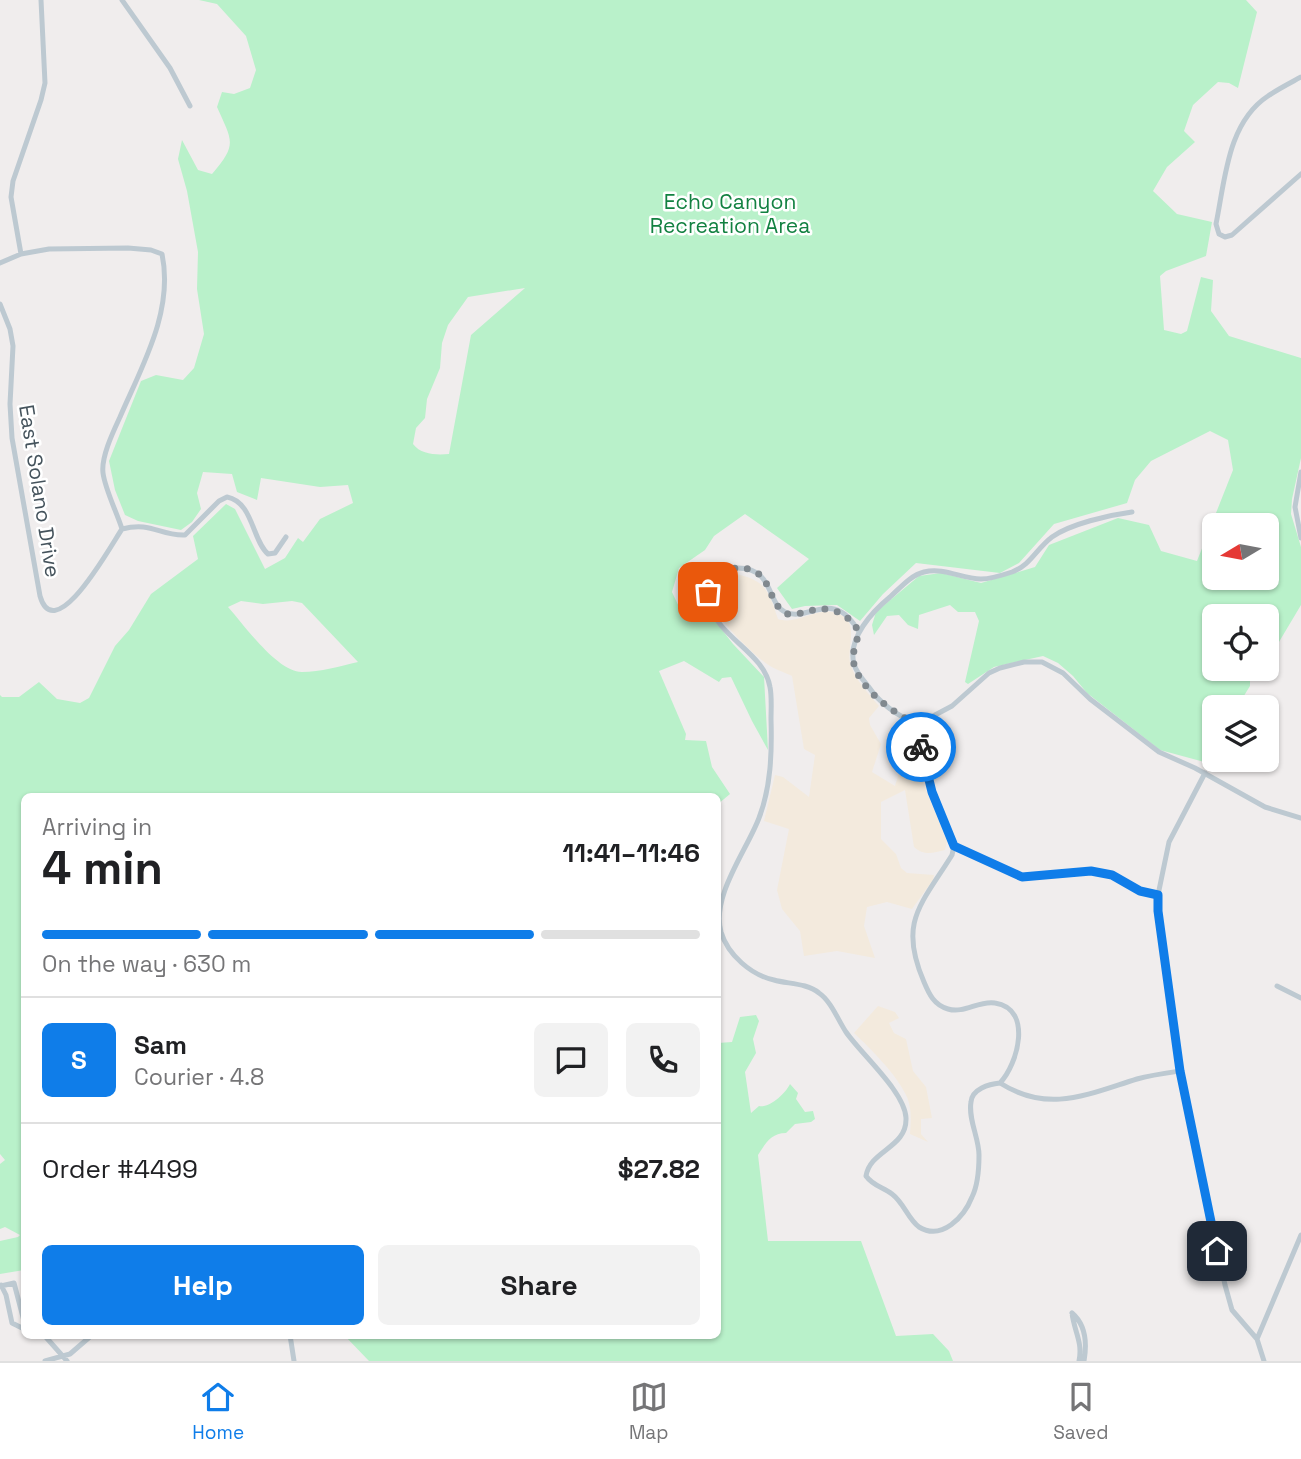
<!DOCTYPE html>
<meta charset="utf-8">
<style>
body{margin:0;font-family:"Space Grotesk",sans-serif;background:#f2f2f2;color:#202124;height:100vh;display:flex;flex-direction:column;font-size:26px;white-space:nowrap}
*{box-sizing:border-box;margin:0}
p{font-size:23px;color:#757577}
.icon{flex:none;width:38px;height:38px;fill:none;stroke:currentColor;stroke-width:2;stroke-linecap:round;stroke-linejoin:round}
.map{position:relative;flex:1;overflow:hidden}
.sheet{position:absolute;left:21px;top:793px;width:700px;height:546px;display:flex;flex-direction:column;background:#fff;border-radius:10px;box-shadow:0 2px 5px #0004}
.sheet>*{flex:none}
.needle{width:46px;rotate:260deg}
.tools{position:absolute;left:1202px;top:513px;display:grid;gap:14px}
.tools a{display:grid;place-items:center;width:77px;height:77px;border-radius:10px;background:#fff;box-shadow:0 2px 5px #0004;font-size:35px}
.pin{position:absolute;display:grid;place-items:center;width:60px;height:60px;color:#fff;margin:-30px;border-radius:14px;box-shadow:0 4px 10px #0006}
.courier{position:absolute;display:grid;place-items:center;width:70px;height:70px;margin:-35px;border:5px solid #0f7de9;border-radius:50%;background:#fff;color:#222;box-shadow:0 2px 9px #0007}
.overview em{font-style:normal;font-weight:600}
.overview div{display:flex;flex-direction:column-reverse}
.overview{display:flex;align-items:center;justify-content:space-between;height:119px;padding:0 21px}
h1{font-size:46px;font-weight:600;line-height:52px}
.bar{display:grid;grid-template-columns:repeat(4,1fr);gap:10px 7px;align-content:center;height:84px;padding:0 21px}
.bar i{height:9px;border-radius:5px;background:#e0e0e0}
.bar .selected{background:#0f7de9}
.bar p{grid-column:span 4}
.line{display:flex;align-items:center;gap:18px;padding:0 21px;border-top:2px solid #e0e0e0}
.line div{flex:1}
.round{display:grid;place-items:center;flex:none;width:74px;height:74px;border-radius:10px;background:#f2f2f2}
.primary-button{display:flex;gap:14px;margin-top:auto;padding:14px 21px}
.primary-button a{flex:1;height:80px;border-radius:10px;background:#0f7de9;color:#fff;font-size:28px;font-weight:600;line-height:80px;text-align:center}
.primary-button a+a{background:#f2f2f2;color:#202124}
.dock{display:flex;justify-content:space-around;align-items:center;height:98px;border-top:2px solid #e0e0e0;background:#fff;font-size:19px;color:#757577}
.dock a{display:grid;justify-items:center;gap:4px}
.dock .selected{color:#0f7de9}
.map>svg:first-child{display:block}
</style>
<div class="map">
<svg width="1301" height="1361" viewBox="0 0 1301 1361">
<rect width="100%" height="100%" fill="#f0eded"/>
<path fill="#b9f1ca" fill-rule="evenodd" d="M199,0h1047l11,12 -19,76 -9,-5 -11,-1 -25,23 -9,26 11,11 -28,25 -14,24 24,23 35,8 -6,34 -40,15 -6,5 4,54 17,4 6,-3 14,-54 12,3 -2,31 18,25 72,22v100l-9,41 -1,15 10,33v58l-34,57v-46h-53v52l49,1 -7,12 -6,-1v6l-13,21h-23v32l-2,4 2,9 -6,11 -48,-13 -73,-57 -14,-17 -15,-13 -15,-7 -49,11 -26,17 -3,-2 14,-61 -4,-9h-17l-8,-7 -31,10 -1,14 -10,-4 -9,-10 -12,1 -13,19 -2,-10 4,-13 43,-36 22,-3 40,10 54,-16 14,-22 69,-27 31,7 12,26 36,10 36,-91 -5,-30 -18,-9 -59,30 -16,19 -8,23 -73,21 -35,39 -19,10 -84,-10 -33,31 -23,27 -23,-16 -32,1 -13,3 -15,-21 32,-29 -64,-45 -31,22 -9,14 -26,18 -7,24 8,17 29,4 24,31 31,33 4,73 -16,-29 -21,-44 -9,1 -3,4 -35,-21 -25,10 27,63 -1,6 21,1 6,26 18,27 -12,10v-8h-694v474l-24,4v-33l18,-4 2,-2 -15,-8 -5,2v-65l5,-4 -5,-6v-459l2,2h17l20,-15 18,17 23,4 9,-5 26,-52 14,-16 22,-36 47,-35 -5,-23 33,-32 9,5 30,60 20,-11 13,-20 5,4 17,-23 33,-16 -5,-18 -28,2 -59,-9 -4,22 -20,-8 -5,-18 -29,-2 -6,21 4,16 -9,13 -11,8 -43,-9 -13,-6 -10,-25 -6,-29 32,-80 15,-6 27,5 11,-12 10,-34 -7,-45 1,-37 -11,-61 -9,-32 4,-19 16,30 14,4c26,-30 20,-33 5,-67l5,-15 12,2 16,-6 6,-18 -10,-34 -29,-32zM525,288l-54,47 -22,119c-12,1 -28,1 -36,-10l3,-16 9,-10 2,-19 13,-31 2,-25 6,-18 20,-28zM1214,525h53v53h-53zM241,601l22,3 29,-3 10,2 56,59c-17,4 -38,10 -56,10 -25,0 -57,-46 -74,-65z
M756,1015l3,6 -6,18 3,14 -11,19 6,41 8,-7c11,2 26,-12 31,-22l8,9 -2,6 9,13 8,-1 2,8 -4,3 -16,2 -9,9c-15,0 -20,10 -28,22l10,86h93l35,95 37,-2 16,17 4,10h-584l-25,-26h374v-292l14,-1 8,-25z"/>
<path fill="#f3eadd" d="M736,574c30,6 33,18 42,45 17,6 34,-9 53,-7 34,5 13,36 20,54 5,15 18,28 28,40l-10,12 1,7 11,19 -9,28 23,14 4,-13 -4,-4 7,-31 10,-4 2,3 9,46 24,58 -2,9c-12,3 -21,6 -31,-3l-9,-57 -24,12v37l15,15 5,14 6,5 27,2 -1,5 -21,29 -25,-7 -20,5 -3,19 11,32 -38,-7 -33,5 -4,-25 -18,-22 -5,-19 12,-61 -25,-8 11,-46 8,2 26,20 6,-42 -11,-6 -12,-73c-8,-4 -18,-7 -25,-12 -15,-11 -51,-44 -53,-63 0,-8 3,-14 7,-21z
M878,1006l17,6 4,6 -10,5 5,10 12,6 7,32 13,16 6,31 -11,1v15l7,8 -18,-8c1,-13 2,-27 -4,-39 -9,-20 -36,-47 -52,-62z"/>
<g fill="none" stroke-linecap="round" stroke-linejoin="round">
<path stroke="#bdc9d1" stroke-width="5" d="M122,0l48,68 20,38
M1301,77c-11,6 -23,12 -33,19 -41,27 -43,85 -52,128l3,10 6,3 7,-2 69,-61
M21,254l-10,-57 2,-16 28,-81 4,-17 -4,-83
M0,263l21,-9 28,-5 79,-1 23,2 11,4c12,57 -20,112 -42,163 -7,15 -19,40 -17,56 2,16 14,40 19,56 30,-8 37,7 63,6l34,-34 8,-4c26,5 25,43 41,57l7,-1 11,-16
M0,304l10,25 3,17 -3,58 2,34 28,158c15,52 71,-51 82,-67
M1301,472l-6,35 6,31
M1132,512c-23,3 -62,12 -80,25 -16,12 -21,28 -40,35 -9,3 -21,7 -31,7 -19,0 -37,-12 -57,-7 -13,3 -24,16 -34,25 -17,14 -43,41 -36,67 2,8 9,16 14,22 13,19 29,30 50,38l34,-18 37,-33 11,-5 24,-6h18l21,11 27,26 69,53 36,16 70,39 36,11
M859,632c-26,-46 -50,-9 -74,-20 -18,-8 -11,-44 -47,-44 -8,0 -18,5 -24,10 -6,7 -7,16 -5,25 9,35 55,49 61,84 2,10 1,22 1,32 1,33 0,68 -12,99 -12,32 -48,78 -38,114 7,23 30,43 53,48 14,4 33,3 45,13 12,8 19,27 27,39 15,22 59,60 60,86 1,30 -36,32 -40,58 7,10 17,11 26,18 12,9 16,25 27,33 23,14 45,-10 53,-30 6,-12 7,-29 7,-42 0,-17 -11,-36 -8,-53 1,-13 18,-18 29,-19
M918,724l7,45 29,77 -2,9c-31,50 -54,67 -28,127 5,12 10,23 24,27 16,5 31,-9 47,-6 38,6 23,61 5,80
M1205,773l-36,69 -11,53v16l22,160 45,214 7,25 25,29 7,22
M954,846l68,30 69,-5 21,4 28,16 18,4
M1277,986l24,12
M1000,1083c49,31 88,11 137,-4 14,-4 29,-6 43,-8
M1,1285l5,10 6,28 12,6
M1,1286l13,-3 10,38
M1072,1313c14,12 15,31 12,48
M1072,1313c2,18 11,29 7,48
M44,1335l23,26
M290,1335l4,26
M1257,1339l44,-104
M45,1361l25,-7 22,-19"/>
</g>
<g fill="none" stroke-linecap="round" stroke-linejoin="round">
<path stroke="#81898f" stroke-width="7" stroke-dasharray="0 12.6" d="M708,592c6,-22 33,-32 52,-17 11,10 13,35 28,39 6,2 15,-2 21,-3 22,-6 39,2 50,21 -2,9 -6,18 -6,27 3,28 42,56 65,65l3,23"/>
<path stroke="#0f7de9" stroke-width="9" d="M921,747l11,45 22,54 68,31 69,-6 21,4 28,16 18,4v16l22,160 37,180"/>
</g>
<g text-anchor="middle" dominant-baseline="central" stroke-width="5" stroke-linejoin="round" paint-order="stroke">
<g font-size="21" fill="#128141" stroke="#fff">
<text x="730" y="201">Echo Canyon<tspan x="730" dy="24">Recreation Area</tspan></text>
</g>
<g font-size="21" fill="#45535c" stroke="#fff">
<text transform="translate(40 491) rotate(81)">East Solano Drive</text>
</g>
</g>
</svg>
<div class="tools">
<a><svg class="needle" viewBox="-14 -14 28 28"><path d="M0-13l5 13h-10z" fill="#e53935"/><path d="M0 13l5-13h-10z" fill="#757577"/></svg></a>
<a><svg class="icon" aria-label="locate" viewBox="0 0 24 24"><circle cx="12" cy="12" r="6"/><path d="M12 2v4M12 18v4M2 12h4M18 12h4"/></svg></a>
<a><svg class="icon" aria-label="layers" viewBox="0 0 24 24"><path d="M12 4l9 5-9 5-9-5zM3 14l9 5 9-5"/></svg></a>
</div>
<div class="pin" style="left:708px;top:592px;background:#ea580c"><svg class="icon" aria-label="bag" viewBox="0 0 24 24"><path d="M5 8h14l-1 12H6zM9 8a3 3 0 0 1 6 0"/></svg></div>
<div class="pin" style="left:1217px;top:1251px;background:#1f2937"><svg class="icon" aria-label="home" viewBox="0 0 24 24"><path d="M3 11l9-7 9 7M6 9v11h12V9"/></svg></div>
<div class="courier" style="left:921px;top:747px"><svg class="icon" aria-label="bike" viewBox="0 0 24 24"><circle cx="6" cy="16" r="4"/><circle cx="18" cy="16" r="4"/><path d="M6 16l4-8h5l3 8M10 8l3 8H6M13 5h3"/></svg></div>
<section class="sheet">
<div class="overview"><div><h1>4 min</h1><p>Arriving in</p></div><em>11:41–11:46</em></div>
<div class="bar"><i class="selected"></i><i class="selected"></i><i class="selected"></i><i></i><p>On the way · 630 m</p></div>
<div class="line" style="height:126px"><b class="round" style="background:#0f7de9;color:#fff">S</b><div><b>Sam</b><p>Courier · 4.8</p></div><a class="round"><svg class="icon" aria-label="chat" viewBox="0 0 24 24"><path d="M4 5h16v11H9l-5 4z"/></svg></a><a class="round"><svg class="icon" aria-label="phone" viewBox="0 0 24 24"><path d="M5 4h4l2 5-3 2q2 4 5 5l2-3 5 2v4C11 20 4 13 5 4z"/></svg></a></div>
<div class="line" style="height:91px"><div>Order #4499</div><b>$27.82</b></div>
<div class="primary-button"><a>Help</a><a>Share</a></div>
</section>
</div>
<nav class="dock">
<a class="selected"><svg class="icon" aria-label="home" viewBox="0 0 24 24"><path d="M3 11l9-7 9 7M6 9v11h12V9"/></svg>Home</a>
<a><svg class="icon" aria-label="map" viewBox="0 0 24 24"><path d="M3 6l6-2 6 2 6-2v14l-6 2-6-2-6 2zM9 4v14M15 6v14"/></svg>Map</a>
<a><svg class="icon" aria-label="saved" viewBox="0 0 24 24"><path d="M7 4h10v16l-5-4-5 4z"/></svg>Saved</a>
</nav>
